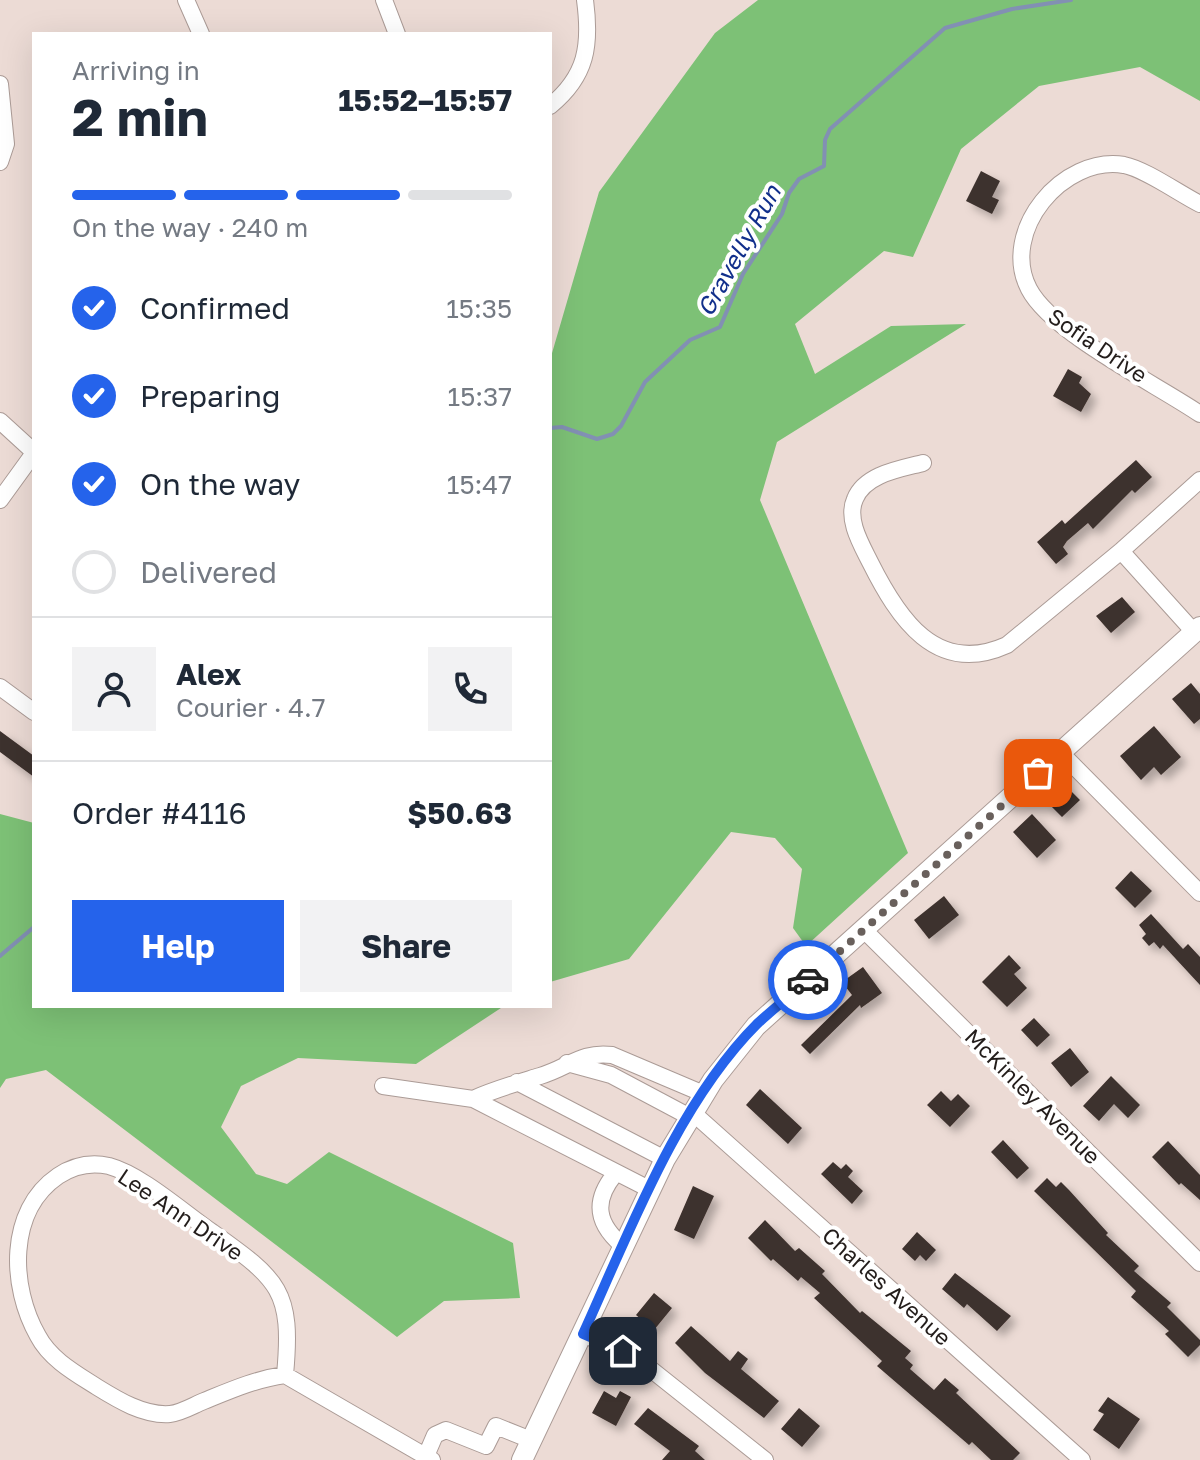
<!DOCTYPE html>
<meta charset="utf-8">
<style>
body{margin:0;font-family:"Golos Text",sans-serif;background:#f2f2f3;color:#1f2937;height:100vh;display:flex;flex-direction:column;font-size:30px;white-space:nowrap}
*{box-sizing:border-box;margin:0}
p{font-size:26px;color:#747a83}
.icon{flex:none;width:44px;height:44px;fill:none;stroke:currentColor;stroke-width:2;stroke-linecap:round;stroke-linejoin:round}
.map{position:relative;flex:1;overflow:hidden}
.sheet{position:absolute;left:32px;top:32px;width:520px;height:976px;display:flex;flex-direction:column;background:#fff;border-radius:0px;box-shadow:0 8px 32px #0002}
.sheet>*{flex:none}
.pin{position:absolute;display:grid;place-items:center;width:68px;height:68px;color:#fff;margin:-34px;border-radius:16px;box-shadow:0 4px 12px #0006}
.courier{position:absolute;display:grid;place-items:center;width:80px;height:80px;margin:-40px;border:6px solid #2563eb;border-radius:50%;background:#fff;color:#222;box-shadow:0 2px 10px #0007}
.headline em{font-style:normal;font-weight:700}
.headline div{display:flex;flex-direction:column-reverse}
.headline{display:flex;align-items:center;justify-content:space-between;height:136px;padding:0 40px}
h1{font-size:52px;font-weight:700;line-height:60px}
.bar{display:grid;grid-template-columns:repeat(4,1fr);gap:12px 8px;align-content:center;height:96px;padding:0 40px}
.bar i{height:10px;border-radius:6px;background:#e0e1e3}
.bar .current{background:#2563eb}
.bar p{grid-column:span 4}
.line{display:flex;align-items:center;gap:20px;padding:0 40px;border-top:2px solid #e0e1e3}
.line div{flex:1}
.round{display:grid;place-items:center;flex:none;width:84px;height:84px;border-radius:0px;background:#f2f2f3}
ol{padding:0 40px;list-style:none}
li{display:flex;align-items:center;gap:24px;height:88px}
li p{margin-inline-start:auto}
li .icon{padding:8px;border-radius:50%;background:#2563eb;color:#fff;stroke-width:4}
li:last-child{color:#747a83}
li i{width:44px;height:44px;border:4px solid #e0e1e3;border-radius:50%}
.cta{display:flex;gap:16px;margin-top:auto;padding:16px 40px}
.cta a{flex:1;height:92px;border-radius:0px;background:#2563eb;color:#fff;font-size:32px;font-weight:700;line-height:92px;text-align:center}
.cta a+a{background:#f2f2f3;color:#1f2937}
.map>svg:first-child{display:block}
</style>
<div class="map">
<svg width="1200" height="1460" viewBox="0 0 1200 1460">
<defs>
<filter id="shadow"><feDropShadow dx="6" dy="6" stdDeviation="4" flood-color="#0004"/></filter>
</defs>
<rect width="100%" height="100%" fill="#ecdbd5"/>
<path fill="#7dc176" d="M758,0h442v101l-60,-34 -101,19 -78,63 -48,108 -29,-6 -89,73 20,50 76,-48 75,-2 -189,118 -17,58 148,353 -102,93 -13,-18 9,-59 -27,-31 -44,-6 -102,127 -79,23v-622l49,-168 116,-159z
M0,814l34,9v183h470l-88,58 -118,-6 -57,28 -20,41 35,47 31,10 42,-32 184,91 7,55 -76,3 -47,36 -351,-267 -40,9 -6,9z"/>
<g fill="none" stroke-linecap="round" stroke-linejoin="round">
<path stroke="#8290b3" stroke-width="4" d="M550,428l12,-1 35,12 16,-5 8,-8 24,-44 45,-42 30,-13 23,-53 39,-60 7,-21 10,-14 25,-13 1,-26 5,-11 115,-101 67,-19 59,-9
M0,956l34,-29"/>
</g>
<path fill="#3e312d" filter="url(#shadow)" d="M981,171l19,10 -8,16 7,3 -7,14 -26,-13z
M1068,369l14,8 -3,6 12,11 -10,18 -28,-16z
M1136,460l16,17 -17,16 -3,-3 -39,39 -5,-6 -21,18 -4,6 5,7 -12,10 -19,-22 25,-22 3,4z
M1122,597l13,15 -24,21 -15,-17z
M1191,683l9,11v25l-6,5 -22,-25z
M1154,726l27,31 -20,18 -7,-8 -13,13 -21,-24z
M0,731l34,25v21l-34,-25z
M1065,785l15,15 -18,17 -15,-15z
M1032,814l24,26 -19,18 -24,-26z
M1131,871l21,20 -17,17 -20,-20z
M944,896l15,19 -30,24 -15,-19z
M1151,914l32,35 5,-5 12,13v28l-37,-40 -3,4 -6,-7 -5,4 -7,-8 4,-4 -7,-9z
M1009,955l12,13 -7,6 13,14 -20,19 -25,-25z
M863,967l19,26 -21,15 -1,-3 -50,49 -9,-9 51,-50 -10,-13z
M1034,1018l16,17 -13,12 -16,-17z
M1070,1048l19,24 -18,15 -20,-24z
M1111,1076l29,29 -12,13 -14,-14 -15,17 -16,-15z
M760,1089l42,39 -14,16 -42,-39z
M941,1091l10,10 7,-7 12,12 -20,21 -23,-22z
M1003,1140l26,28 -12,11 -26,-27z
M1168,1141l32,34v25l-19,-17 -2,2 -27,-28z
M833,1162l8,7 5,-5 7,7 -5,6 15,14 -11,13 -31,-30z
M1047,1178l9,9 5,-5 8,8 39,43 -2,2 33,31 -5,5 37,32 -4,4 33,33v5l-12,12 -23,-23 4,-3 -38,-34 5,-6 -102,-100z
M693,1186l21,10 -20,43 -20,-9z
M765,1220l30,31 4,-3 26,23 -3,3 38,39 2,-2 49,40 -6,7 8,7 -3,4 24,21 11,-12 14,12 -3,3 64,60 -7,7h-22l-19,-18 -3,3 -92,-79 5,-5 -68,-63 6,-5 -19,-16 -3,4 -25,-22 -2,2 -23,-23z
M917,1232l19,18 -10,11 -6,-6 -5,6 -13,-12z
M955,1273l56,43 -14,15 -30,-27 -3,4 -22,-19z
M654,1293l18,15 -18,22 -18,-15z
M691,1326l39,35 8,-10 10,8 -7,10 38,32 -15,17 -59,-45 -30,-30z
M604,1391l12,7 4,-7 11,6 -15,29 -24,-13z
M1108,1397l32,22 -21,30 -26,-19 11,-16 -6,-3z
M648,1408l51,38 -4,5 10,9h-43l8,-9 -36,-27z
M799,1408l21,18 -18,21 -21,-18z"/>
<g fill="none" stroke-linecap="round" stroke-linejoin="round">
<g stroke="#ab9b96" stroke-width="18">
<path id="minor" d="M186,0l15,34
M384,0l13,34
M0,84l6,60 -6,18
M550,106c37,-30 41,-61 35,-106
M1200,204c-20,-10 -55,-35 -76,-39 -61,-10 -125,66 -95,124 23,44 127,95 171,125
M0,421l34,31
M923,463c-23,6 -58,11 -68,36 -9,20 6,45 15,63 28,56 66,115 137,83l114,-94 79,-71
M0,500l34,-47
M1121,551l73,81
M0,687l34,25
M1061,753l139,140
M865,931l335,332
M567,1063l44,12 79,42
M517,1082l148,77
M383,1086l90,13 178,91
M473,1099c22,-10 44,-16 67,-23 28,-8 41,-25 72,-21l92,39
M692,1112l390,348
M615,1174c-23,28 -18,50 8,72
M583,1334l55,25 127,101
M285,1375c8,-85 -6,-95 -73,-143 -28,-19 -70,-57 -103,-66 -18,-4 -36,0 -51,10 -51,35 -48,111 -20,160 12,23 37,37 59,51 21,13 47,29 73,27 11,-1 24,-9 34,-13 27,-11 52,-22 81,-26l147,85
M426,1456l9,-21 11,-5 40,16 10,-20 35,14"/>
</g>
<g stroke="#ab9b96" stroke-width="22">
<path id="major" d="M522,1460l143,-301 48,-79 43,-54 444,-399"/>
</g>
<use href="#minor" stroke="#fff" stroke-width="16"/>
<use href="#major" stroke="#fff" stroke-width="20"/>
</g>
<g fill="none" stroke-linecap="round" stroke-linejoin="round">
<path stroke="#69605c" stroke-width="8" stroke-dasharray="0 14.4" d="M808,980l230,-207"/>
<path stroke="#2563eb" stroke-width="10" d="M623,1351l-40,-17c46,-101 94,-230 174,-310 16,-15 34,-29 51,-44"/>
</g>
<g text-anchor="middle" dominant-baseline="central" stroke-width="8" stroke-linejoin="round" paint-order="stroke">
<g font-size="22" fill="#231d1b" stroke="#fff">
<text transform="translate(1098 345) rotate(34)">Sofia Drive</text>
<text transform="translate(1033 1096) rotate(45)">McKinley Avenue</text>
<text transform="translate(181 1214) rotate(34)">Lee Ann Drive</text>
<text transform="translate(887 1286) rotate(42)">Charles Avenue</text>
</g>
<g font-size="24" font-style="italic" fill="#112f8b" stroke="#fff">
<text transform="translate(738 250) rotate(-61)">Gravelly Run</text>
</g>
</g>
</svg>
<div class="pin" style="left:1038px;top:773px;background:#ea580c"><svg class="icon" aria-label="bag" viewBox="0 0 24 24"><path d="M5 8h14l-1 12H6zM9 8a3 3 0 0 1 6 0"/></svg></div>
<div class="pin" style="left:623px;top:1351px;background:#1f2937"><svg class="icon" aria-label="home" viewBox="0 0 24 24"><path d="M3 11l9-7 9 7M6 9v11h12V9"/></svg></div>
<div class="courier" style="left:808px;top:980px"><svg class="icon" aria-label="car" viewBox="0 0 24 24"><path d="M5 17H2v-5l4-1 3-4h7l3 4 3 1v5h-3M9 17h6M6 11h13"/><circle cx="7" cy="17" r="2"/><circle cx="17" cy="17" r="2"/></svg></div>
<section class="sheet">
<div class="headline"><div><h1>2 min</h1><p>Arriving in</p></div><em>15:52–15:57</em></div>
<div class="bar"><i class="current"></i><i class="current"></i><i class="current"></i><i></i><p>On the way · 240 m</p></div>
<ol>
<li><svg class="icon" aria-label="check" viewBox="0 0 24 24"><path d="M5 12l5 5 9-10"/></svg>Confirmed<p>15:35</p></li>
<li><svg class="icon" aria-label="check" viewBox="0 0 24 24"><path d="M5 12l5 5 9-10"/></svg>Preparing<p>15:37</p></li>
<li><svg class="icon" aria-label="check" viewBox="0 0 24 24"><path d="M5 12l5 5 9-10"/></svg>On the way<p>15:47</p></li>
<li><i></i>Delivered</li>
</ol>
<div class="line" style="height:144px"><a class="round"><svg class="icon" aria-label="person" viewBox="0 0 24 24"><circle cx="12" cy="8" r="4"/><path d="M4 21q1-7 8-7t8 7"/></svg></a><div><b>Alex</b><p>Courier · 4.7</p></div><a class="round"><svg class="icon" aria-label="phone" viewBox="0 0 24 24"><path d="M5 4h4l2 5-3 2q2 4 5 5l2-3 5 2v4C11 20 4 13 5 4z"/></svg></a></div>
<div class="line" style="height:104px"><div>Order #4116</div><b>$50.63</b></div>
<div class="cta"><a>Help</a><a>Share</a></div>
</section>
</div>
